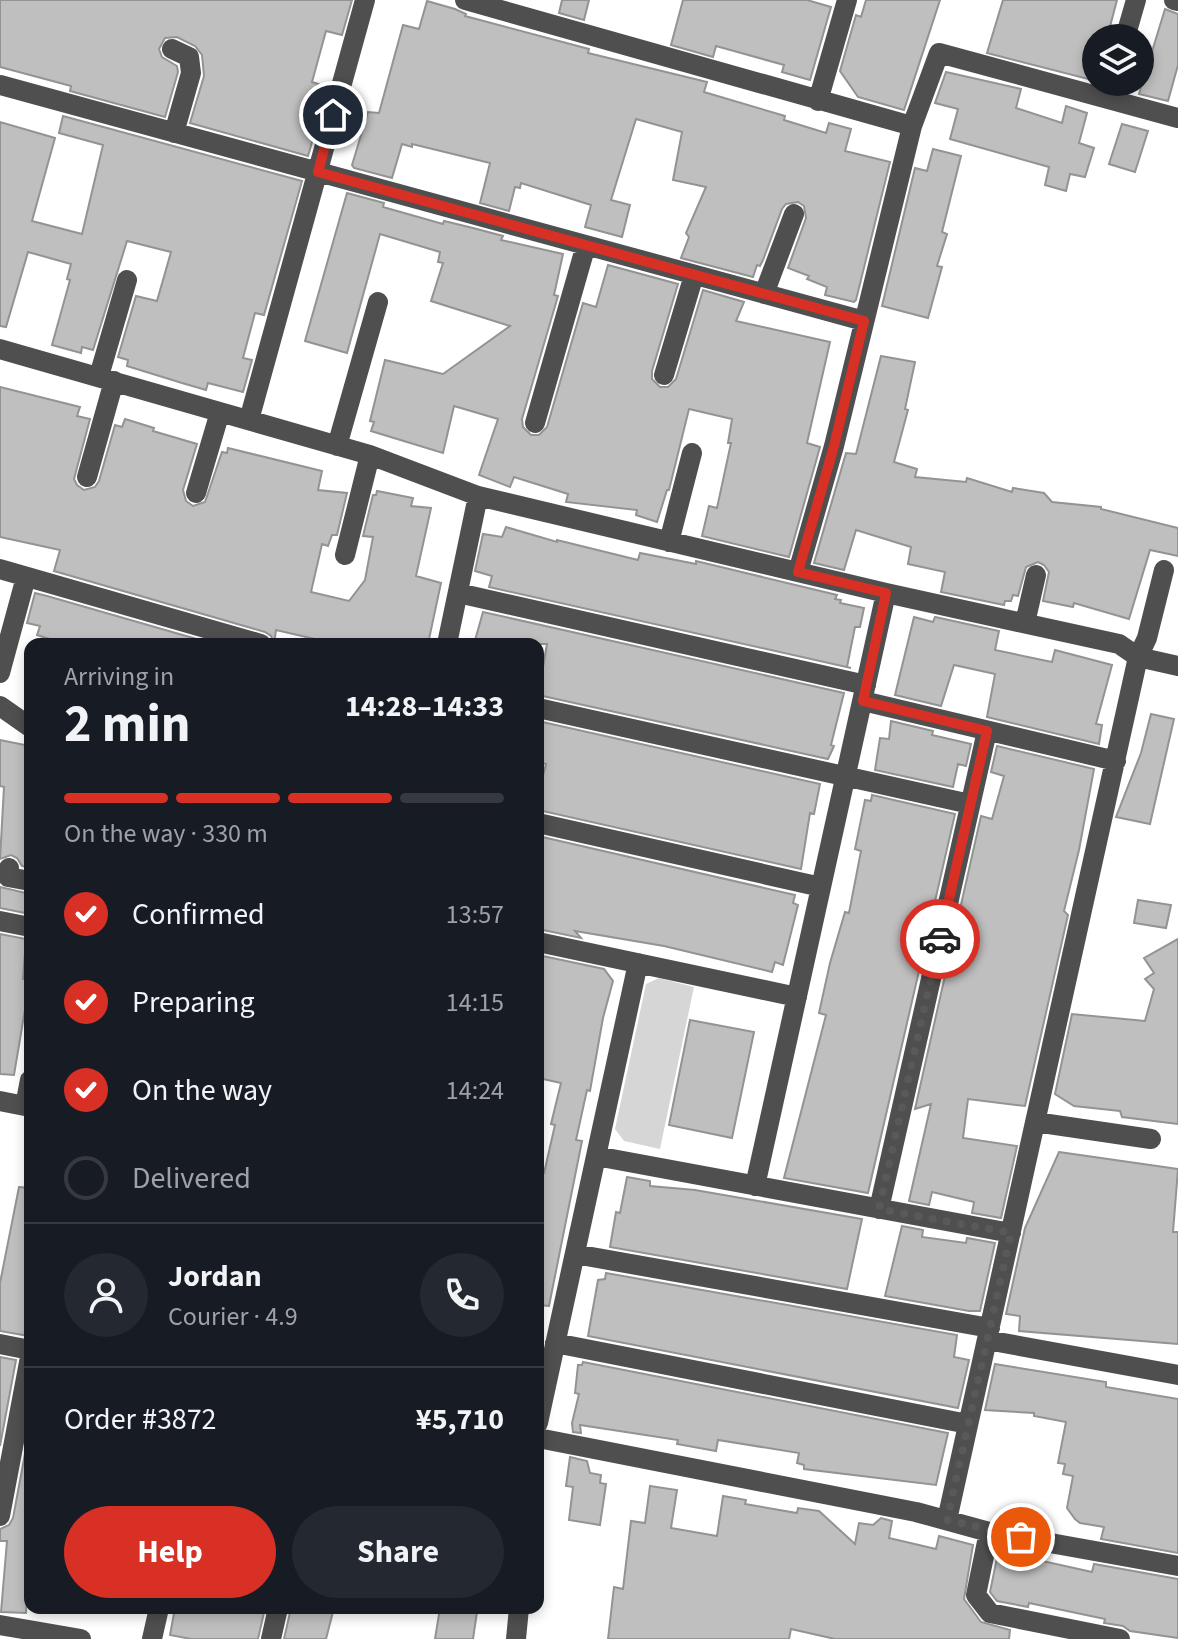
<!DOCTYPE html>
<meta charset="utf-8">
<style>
body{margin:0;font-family:"Source Sans 3",sans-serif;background:#242831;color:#f1f3f6;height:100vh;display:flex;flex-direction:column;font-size:30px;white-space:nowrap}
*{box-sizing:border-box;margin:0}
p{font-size:26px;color:#9ea1a6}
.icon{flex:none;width:44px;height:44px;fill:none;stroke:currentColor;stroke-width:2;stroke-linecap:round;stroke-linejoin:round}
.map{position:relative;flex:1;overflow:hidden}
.details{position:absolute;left:24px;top:638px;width:520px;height:976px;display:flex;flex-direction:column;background:#171b24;border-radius:16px;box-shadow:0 4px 12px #0003}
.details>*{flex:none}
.buttons{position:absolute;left:1082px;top:24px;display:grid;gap:16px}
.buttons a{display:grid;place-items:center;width:72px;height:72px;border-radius:50%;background:#171b24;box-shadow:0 4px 12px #0003;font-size:40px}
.pin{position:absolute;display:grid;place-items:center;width:68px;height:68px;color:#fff;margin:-34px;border:4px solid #fff;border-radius:50%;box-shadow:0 2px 8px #0007}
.courier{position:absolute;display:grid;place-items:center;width:80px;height:80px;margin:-40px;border:6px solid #d93025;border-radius:50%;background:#fff;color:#222;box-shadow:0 2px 10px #0007}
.headline em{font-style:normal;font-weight:700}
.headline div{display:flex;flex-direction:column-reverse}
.headline{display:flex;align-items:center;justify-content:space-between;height:136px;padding:0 40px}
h1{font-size:52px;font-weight:700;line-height:60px}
.bar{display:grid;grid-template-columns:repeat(4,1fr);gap:12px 8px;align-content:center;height:96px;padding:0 40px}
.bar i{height:10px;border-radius:6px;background:#363941}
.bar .selected{background:#d93025}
.bar p{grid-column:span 4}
.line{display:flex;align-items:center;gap:20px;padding:0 40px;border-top:2px solid #363941}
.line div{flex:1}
.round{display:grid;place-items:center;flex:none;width:84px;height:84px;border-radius:42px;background:#242831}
ol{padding:0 40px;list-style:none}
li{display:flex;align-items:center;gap:24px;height:88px}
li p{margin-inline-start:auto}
li .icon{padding:8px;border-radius:50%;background:#d93025;color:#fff;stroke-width:4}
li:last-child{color:#9ea1a6}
li i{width:44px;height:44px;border:4px solid #363941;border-radius:50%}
.button{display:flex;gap:16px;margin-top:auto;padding:16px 40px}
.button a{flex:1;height:92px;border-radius:48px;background:#d93025;color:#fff;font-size:32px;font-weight:700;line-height:92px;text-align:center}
.button a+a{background:#242831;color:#f1f3f6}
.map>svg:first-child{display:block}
</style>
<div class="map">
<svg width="1178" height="1639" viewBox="0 0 1178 1639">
<rect width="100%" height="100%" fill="#fff"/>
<path fill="#d6d6d6" d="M659,978l35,9 -34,162 -36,-8 -9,-12 31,-145z"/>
<path fill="#bfbfbf" stroke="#939393" stroke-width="2" d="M0,0h352l-10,35 -16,-4 -14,51 16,5 -20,69 -118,-33 14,-47 -2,-21 -7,-9 -18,-9 -12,1 -6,11 3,8 15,9 1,6 -13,45 -95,-26 1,-5 -71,-19z
M562,0h27l-5,20 -25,-7z
M683,0h124l24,7 -21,73 -28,-8 2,-7 -68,-19 -3,11 -42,-12z
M866,0h74l-36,110 -46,-13 -18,-26 16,-56 5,2z
M1003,0h114l-10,38h-11v43l-109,-28z
M427,1l28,8 11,5 -1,2 124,33 -1,4 119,29 -3,10 81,24 -1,4 42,13 3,-10 22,6 -6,22 45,11 -34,138 -2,2 -29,-7 2,-8 -20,-8 2,-3 -21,-8 18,-50 -2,-12 -6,-4 -12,2 -4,5 -19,51 -3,6 -3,-1 -4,12 -72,-19 8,-21 -3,-4 20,-46 -33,-7 9,-48 -46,-13 -25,81 19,5 -8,32 -37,-10 6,-22 -70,-22 -1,5 -5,-1 -6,24 -29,-8 10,-40 -78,-19v3l-10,-3 -10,34 -38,-10 -2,-3 16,-53 11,1 24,-88 16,4z
M1165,9l13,5v51l-10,36 -29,-7z
M946,72l75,17 -5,19 46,15 4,-17 21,7 -8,30 15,5 -9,29 -15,-3 -4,17 -21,-6 4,-18 -99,-28 8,-30 -23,-6z
M63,116l239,65 -38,134 -9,-2 -12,45 9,2 -9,32 -35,-9 -2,7 -24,-7 -55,-17 1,-6 -10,-3 18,-61 21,5 14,-49 -44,-11 -34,109 -11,-3 -1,6 -29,-8 18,-65 -3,-1 4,-15 -43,-12 -22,75 -6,-1v-204l55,16 -23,83 50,13 21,-89 -44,-12z
M1122,124l26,7 -13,41 -26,-8z
M933,149l28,7 -19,76 5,2 -10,32 5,1 -14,51 -46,-12 33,-138 12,3z
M347,193l37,10 -1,4 60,17 1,-3 29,7 30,8 -2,4 62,14 -9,41 4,1 -36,123 1,8 8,8h8l8,-8 36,-124 13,4 12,-42 70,19 -26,87v8l8,8h8l8,-8 27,-89 41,12 -8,19 94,21 -23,101 13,4 -31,110 -87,-21 7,-30 8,2 14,-65h-3l4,-24 -43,-10 -20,81h-2l-10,32 -21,-7 1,-5 -71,-8 2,-8 -54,-17 -4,10 -31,-12 19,-56 -44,-13 -11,47 -72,-22 3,-9 -4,-1 15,-61 58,14 67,-48 -79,-25 12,-38 -5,-1 2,-10 -60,-18 -33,119 -42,-12z
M881,356l34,6 -10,47 3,1 -14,52 23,7 -2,8 51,5 1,-4 45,14 1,-4 31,5 8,9 49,5v2l77,19v28l-28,-6 -21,69 -55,-16 -1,4 -30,-6 6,-29 -5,-7 -6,-3 -12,5 -8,29 -5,-1 -2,6h-6l-1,4 -63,-13 4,-20 -37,-8 3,-17 -55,-17 -12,40 -30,-7 32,-110 10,1z
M0,387l80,20 -3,9 13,3 -16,60 3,6 7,5 11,-3 4,-6 16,-56 7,2 3,-8 29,9 -1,3 44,13 -14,46 3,11 7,5 12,-4 17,-50 5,1 1,-5 94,23 -4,19 29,3 -10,42h-5l-4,11 -6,-2 -11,48 38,9 16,-21 8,-43 -10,-1 10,-41h3l1,-4 36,7 -2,8 20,2 -15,68 25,7 -13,61h-92l-60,-14 -2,14 -3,-8 -6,-4 -211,-61 6,-21 -60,-13z
M506,527l51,15v-2l81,20 2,-7 56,11v-3l141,34 -2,4 6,1 -1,3 24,5 -4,19h-5l-8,40 4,1 -362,-81 3,-11 -17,-5 8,-37 19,3z
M35,593l12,3 167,48h-149l-28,-9 3,-9 -13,-3z
M483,612l361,81 -13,52 3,1 -6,13 -290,-64 9,-51h-73z
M914,617l19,5 2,-5 64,14 -4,19 57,12 3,-12 57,15 -16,59 6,1 -3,19 -112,-27 8,-43 -41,-9 -13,41 -46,-11z
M1151,714l23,5 -24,105 -34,-7 25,-64z
M538,721l282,63 -6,30 -4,-1 -9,56 -263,-59v-15l8,-31 -8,-2z
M891,721l42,10 -1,4 39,9 -5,22 -8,-2 -5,23 -78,-17 5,-32 9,1z
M0,740l30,6v122l-8,-2 -5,-8 -6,-3 -11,4 4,-72 -4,-1z
M997,746l97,23 -15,81 -15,61 4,4 -43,191 -57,-7 -5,39 54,8 -16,72 -29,-5 2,-11 -42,-10 -3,13 -20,-4 22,-97 -16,5 66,-293 11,3 12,-43 -13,-4z
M872,795l83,19 -87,379 -84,-15 42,-163 -7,-2 11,-50 15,-51 4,1 12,-62 -6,-2 10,-49 6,1z
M538,836l257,59 -2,8 5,2 -15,60 -8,-3 -3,10 -108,-26 -89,-15 6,7 -43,-9z
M0,887l30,7v20l-30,-6z
M1138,900l33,5 -5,23 -32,-5z
M0,934l26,5 -3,40 7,1 -16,95 -14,-1z
M1178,939v185l-56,-7 -2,-6 -46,-5 -19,-12 17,-80 73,7 9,-32 -9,-10 9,-6 -10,-15z
M538,955l66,14 9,12 -10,37 -13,73 -3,-1 -11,50 6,1 -33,165 -11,-1v-133l6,1 11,-48 -4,-1 10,-41 -23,-5z
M690,1020l64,12 -22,106 -63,-13z
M1059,1152l119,17 -5,63h5v112l-159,-13 1,-15 -14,-2 19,-86z
M627,1177l23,4v5l45,4 167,29 -15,70 -237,-42 6,-35 4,1z
M19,1187l11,1 -1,148 -29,-5v-48z
M902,1226l21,4 -1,7 44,6 1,-5 28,5 -15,68h-11l-84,-15z
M606,1273l351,62 -3,22 15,3 -11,48 -370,-72 10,-56 7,-1z
M0,1357l16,3 -16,86z
M583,1362l365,71 -12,52 -132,-16v-4l-7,-2 2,-10 -81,-13 -2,11 -39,-7 1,-4 -98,-15 1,8 -8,-1 -1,-9 7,-29 -4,-1 3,-28h4z
M995,1364l111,18v5l72,12v154l-77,-14 3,-12 -24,-4 -5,-4 -8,-11 6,-32 -10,-2 2,-10 -7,-1 8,-41 -32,-6v-3l-49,-3z
M30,1427v122l-4,64 -25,-1 6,-71h-7v-12l9,-4 4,-7z
M570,1457l17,4 3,12 11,2 -1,8 6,1 -6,41 -31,-5 4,-33 -7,-1z
M650,1486l27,4 -6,38 46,8 6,-40 23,4 -1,4 52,9 1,-5 21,3 36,33 4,-21 14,2 8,-7 11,3 -3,17 47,11 3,-13 34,9 -9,54 17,23 29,8 -1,9h-174l-44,-10 -2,10h-181l6,-52 9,2 8,-68 14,2z
M999,1548l23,3 16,5v4l54,12 2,-8 84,15v59l-48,-7 -7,-5 -19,-3 1,-4 -76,-16 -1,4 -31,-6 -7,-9z
M175,1608h90l-7,31h-67l-21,-4z
M291,1608h43l-8,31h-42z
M440,1608h31v3l6,1 -4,27h-38z"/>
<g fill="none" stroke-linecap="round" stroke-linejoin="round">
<path stroke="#4f4f4f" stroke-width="20" d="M465,0l447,126
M1174,0l4,1
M1125,38l11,-38
M172,49l17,8 2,16 -17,60
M0,85l864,236
M818,101l29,-101
M764,294l30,-80
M0,349l370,106 108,41 408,97 233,51 19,13 40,9
M664,375l30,-100
M99,376l28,-96
M249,420l116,-420
M535,423l51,-178
M337,446l41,-144
M87,477l27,-96
M196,493l24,-81
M669,542l23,-89
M345,555l25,-100
M0,569l261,75
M798,572l36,-126 78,-320 27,-73 239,65
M458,593l408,92
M1025,623l11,-48
M447,644l31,-148
M0,673l26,-96
M863,701l253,60
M0,706l30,21
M538,708l432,96
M538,823l283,64
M9,868l-1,9 22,4
M0,921l30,6
M538,942l259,55
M0,1101l30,6
M25,1106l5,-26
M1035,1122l116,17
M596,1156l415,77
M755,1186l131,-593
M879,1209l108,-478
M575,1254l415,74
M987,1340l191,35
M555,1343l413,81
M0,1344l30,6
M538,1423l100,-460
M538,1438l378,74 73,20 189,34
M0,1516l30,-159
M947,1520l191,-863 9,-19 17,-68
M989,1532l-13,63 14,18 130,26
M0,1625l81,14
M152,1639l7,-31
M271,1639l7,-31
M516,1639l3,-31"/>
</g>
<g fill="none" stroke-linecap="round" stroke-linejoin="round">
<path stroke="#595959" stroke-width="8" stroke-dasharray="0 14.4" d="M940,939l-61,270 132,24 -64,287 74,17"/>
<path stroke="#d93025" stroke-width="10" d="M333,115l-15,57 546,149 -30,125 -36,126 88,21 -23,108 124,30 -47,208"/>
</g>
</svg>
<div class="buttons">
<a><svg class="icon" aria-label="layers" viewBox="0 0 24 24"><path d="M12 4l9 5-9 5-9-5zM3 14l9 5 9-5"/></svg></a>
</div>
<div class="pin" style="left:1021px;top:1537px;background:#ea580c"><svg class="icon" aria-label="bag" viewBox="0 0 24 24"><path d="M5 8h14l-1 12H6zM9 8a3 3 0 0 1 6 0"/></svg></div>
<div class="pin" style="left:333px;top:115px;background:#1f2937"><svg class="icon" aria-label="home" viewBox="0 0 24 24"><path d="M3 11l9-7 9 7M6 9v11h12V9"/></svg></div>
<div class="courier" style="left:940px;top:939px"><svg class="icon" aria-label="car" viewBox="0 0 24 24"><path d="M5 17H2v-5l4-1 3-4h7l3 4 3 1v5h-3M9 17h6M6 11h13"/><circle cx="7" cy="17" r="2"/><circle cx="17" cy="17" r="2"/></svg></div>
<section class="details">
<div class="headline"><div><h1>2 min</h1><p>Arriving in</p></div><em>14:28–14:33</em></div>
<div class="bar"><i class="selected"></i><i class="selected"></i><i class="selected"></i><i></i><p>On the way · 330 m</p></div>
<ol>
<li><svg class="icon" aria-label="check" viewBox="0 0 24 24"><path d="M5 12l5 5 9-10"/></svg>Confirmed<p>13:57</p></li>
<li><svg class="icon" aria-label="check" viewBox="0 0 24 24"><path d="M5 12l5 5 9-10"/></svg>Preparing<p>14:15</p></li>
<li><svg class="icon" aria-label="check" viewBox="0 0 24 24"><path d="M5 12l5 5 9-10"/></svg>On the way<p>14:24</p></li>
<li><i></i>Delivered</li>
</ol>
<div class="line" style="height:144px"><a class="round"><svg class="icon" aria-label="person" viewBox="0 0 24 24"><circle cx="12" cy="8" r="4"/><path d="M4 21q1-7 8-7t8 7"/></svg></a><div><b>Jordan</b><p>Courier · 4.9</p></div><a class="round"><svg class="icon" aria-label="phone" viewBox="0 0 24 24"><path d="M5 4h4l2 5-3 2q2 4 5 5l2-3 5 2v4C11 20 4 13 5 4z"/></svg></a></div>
<div class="line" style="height:104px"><div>Order #3872</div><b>¥5,710</b></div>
<div class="button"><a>Help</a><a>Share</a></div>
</section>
</div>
